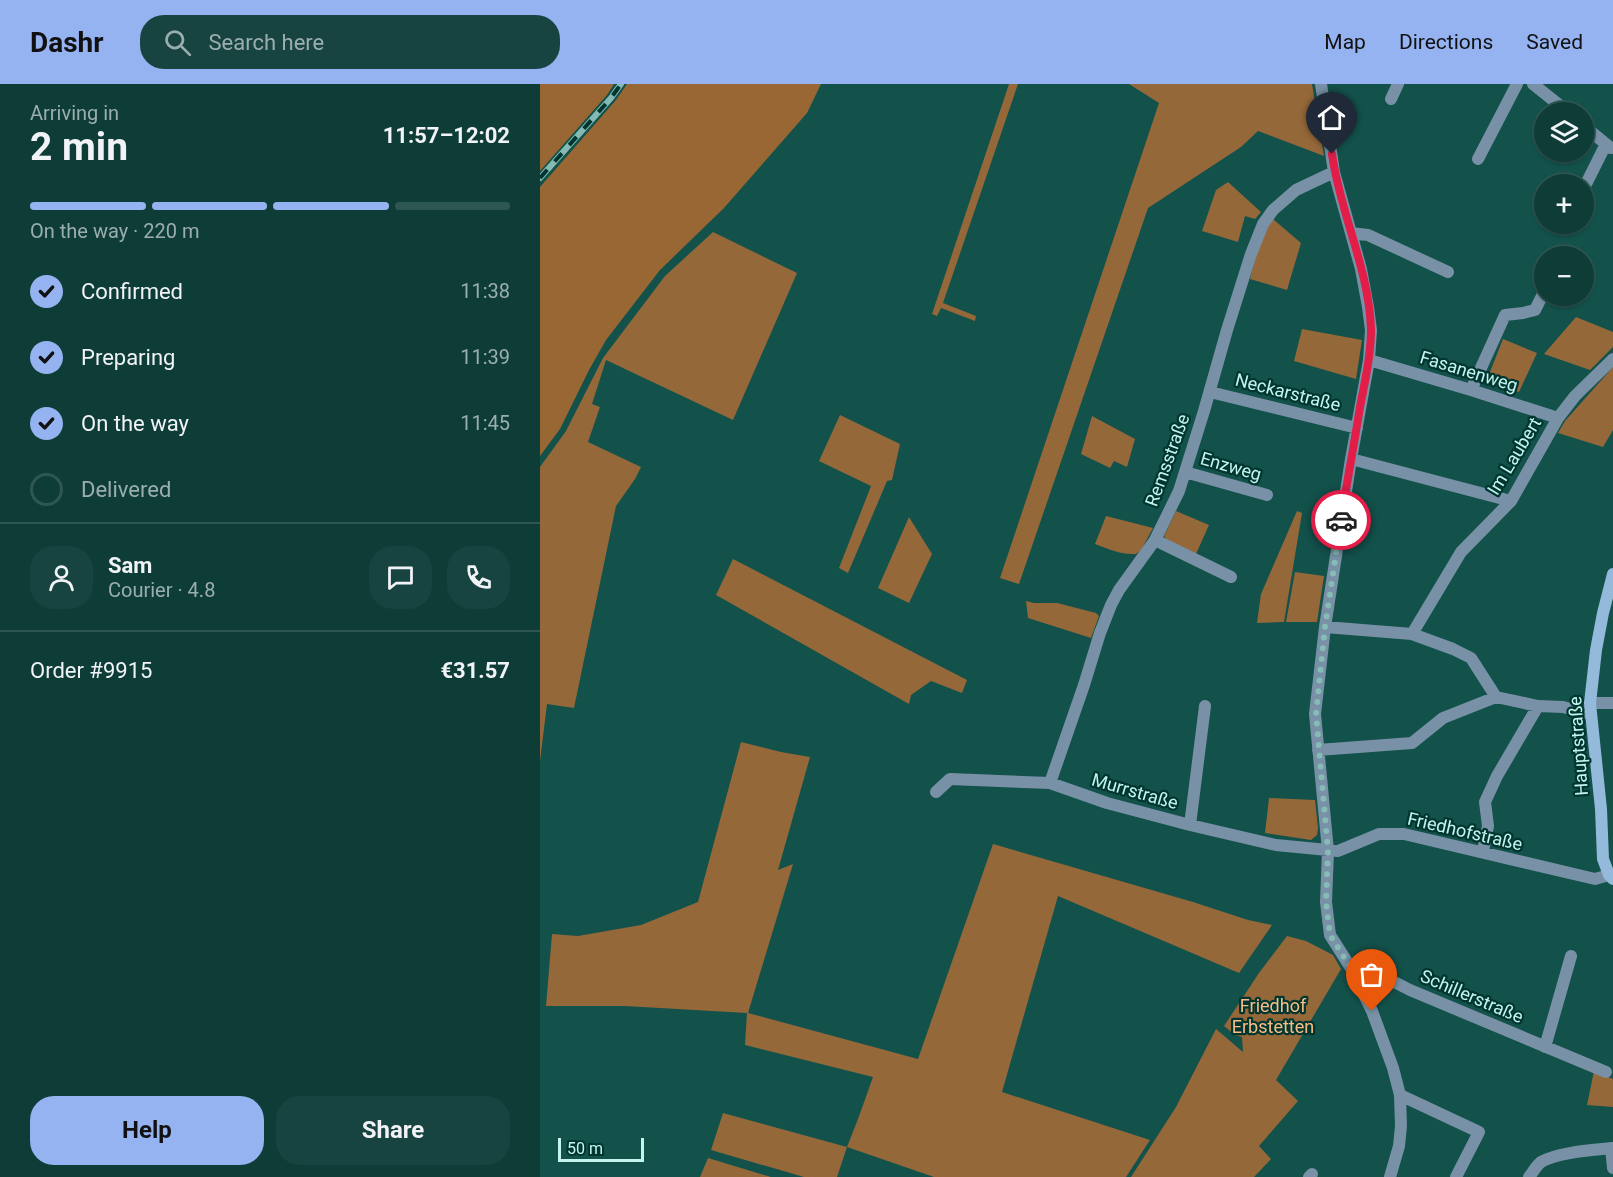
<!DOCTYPE html>
<meta charset="utf-8">
<style>
body{margin:0;font-family:Roboto,sans-serif;background:#174440;color:#f1f3f6;height:100vh;display:flex;flex-direction:column;font-size:22px;white-space:nowrap}
*{box-sizing:border-box;margin:0}
p{font-size:20px;color:#9baeae}
.icon{flex:none;width:33px;height:33px;fill:none;stroke:currentColor;stroke-width:2;stroke-linecap:round;stroke-linejoin:round}
.map{position:relative;flex:1;overflow:hidden}
.sheet{display:flex;flex-direction:column;background:#0e3d38;width:540px}
.sheet>*{flex:none}
.controls{position:absolute;left:994px;top:18px;display:grid;gap:12px}
.controls a{display:grid;place-items:center;width:60px;height:60px;border-radius:50%;background:#0e3d38;box-shadow:0 2px 4px #0004,0 0 0 2px #2e5653;font-size:30px}
.scale{position:absolute;left:18px;bottom:15px;width:86px;box-sizing:border-box;padding-left:6px;border:3px solid #c3f5ee;border-top:0;font-size:16px;line-height:21px;white-space:nowrap;color:#c3f5ee;-webkit-text-stroke:4px #013530;paint-order:stroke}
.pin{position:absolute;display:grid;place-items:center;width:51px;height:51px;color:#fff;margin:-62px -26px;border-radius:50% 50% 50% 0;rotate:-45deg;box-shadow:0 0 6px #0007}
.pin .icon{rotate:45deg}
.courier{position:absolute;display:grid;place-items:center;width:60px;height:60px;margin:-30px;border:4px solid #e11d48;border-radius:50%;background:#fff;color:#222;box-shadow:0 2px 8px #0007}
.head em{font-style:normal;font-weight:700}
.head div{display:flex;flex-direction:column-reverse}
.head{display:flex;align-items:center;justify-content:space-between;height:102px;padding:0 30px}
h1{font-size:39px;font-weight:700;line-height:45px}
.bar{display:grid;grid-template-columns:repeat(4,1fr);gap:9px 6px;align-content:center;height:72px;padding:0 30px}
.bar i{height:8px;border-radius:4px;background:#2e5653}
.bar .selected{background:#95b2f1}
.bar p{grid-column:span 4}
.line{display:flex;align-items:center;gap:15px;padding:0 30px;border-top:2px solid #2e5653}
.line div{flex:1}
.round{display:grid;place-items:center;flex:none;width:63px;height:63px;border-radius:24px;background:#174440}
ol{padding:0 30px;list-style:none}
li{display:flex;align-items:center;gap:18px;height:66px}
li p{margin-inline-start:auto}
li .icon{padding:6px;border-radius:50%;background:#95b2f1;color:#111;stroke-width:4}
li:last-child{color:#9baeae}
li i{width:33px;height:33px;border:3px solid #2e5653;border-radius:50%}
.action{display:flex;gap:12px;margin-top:auto;padding:12px 30px}
.action a{flex:1;height:69px;border-radius:24px;background:#95b2f1;color:#111;font-size:24px;font-weight:700;line-height:69px;text-align:center}
.action a+a{background:#174440;color:#f1f3f6}
header{display:flex;align-items:center;gap:36px;box-sizing:border-box;height:84px;padding:0 30px;background:#95b2f1;color:#111}
header strong{font-size:28px}
nav{display:flex;gap:33px;margin-inline-start:auto;font-size:21px}
.search{width:420px;height:54px;background:#174440;display:flex;align-items:center;gap:15px;box-sizing:border-box;padding:0 21px;border-radius:24px;color:#9baeae;font-size:22px}
main{display:flex;flex:1;min-height:0}
.map>svg:first-child{display:block}
</style>
<header>
<strong>Dashr</strong>
<div class="search"><svg class="icon" aria-label="search" viewBox="0 0 24 24"><circle cx="10" cy="10" r="6"/><path d="M15 15l6 6"/></svg>Search here</div>
<nav><a>Map</a><a>Directions</a><a>Saved</a></nav>
</header>
<main>
<section class="sheet">
<div class="head"><div><h1>2 min</h1><p>Arriving in</p></div><em>11:57–12:02</em></div>
<div class="bar"><i class="selected"></i><i class="selected"></i><i class="selected"></i><i></i><p>On the way · 220 m</p></div>
<ol>
<li><svg class="icon" aria-label="check" viewBox="0 0 24 24"><path d="M5 12l5 5 9-10"/></svg>Confirmed<p>11:38</p></li>
<li><svg class="icon" aria-label="check" viewBox="0 0 24 24"><path d="M5 12l5 5 9-10"/></svg>Preparing<p>11:39</p></li>
<li><svg class="icon" aria-label="check" viewBox="0 0 24 24"><path d="M5 12l5 5 9-10"/></svg>On the way<p>11:45</p></li>
<li><i></i>Delivered</li>
</ol>
<div class="line" style="height:108px"><a class="round"><svg class="icon" aria-label="person" viewBox="0 0 24 24"><circle cx="12" cy="8" r="4"/><path d="M4 21q1-7 8-7t8 7"/></svg></a><div><b>Sam</b><p>Courier · 4.8</p></div><a class="round"><svg class="icon" aria-label="chat" viewBox="0 0 24 24"><path d="M4 5h16v11H9l-5 4z"/></svg></a><a class="round"><svg class="icon" aria-label="phone" viewBox="0 0 24 24"><path d="M5 4h4l2 5-3 2q2 4 5 5l2-3 5 2v4C11 20 4 13 5 4z"/></svg></a></div>
<div class="line" style="height:78px"><div>Order #9915</div><b>€31.57</b></div>
<div class="action"><a>Help</a><a>Share</a></div>
</section>
<div class="map">
<svg width="1073" height="1093" viewBox="0 0 1073 1093">
<rect width="100%" height="100%" fill="#13514b"/>
<path fill="#95683a" d="M469,0h9l-75,219 33,13 -1,5 -34,-13 -4,8 -5,-2z
M589,0h183l12,72 -66,-25 -17,16 -93,61 -129,376 -19,-6 159,-475z
M688,98l33,30 -6,7 -10,-3 -7,26 -36,-11 14,-41z
M733,135l28,24 -14,47 -37,-11c5,-21 10,-43 23,-60z
M173,148l84,41 -64,147 -127,-60 -14,44 8,3 -12,35 53,25 -6,12 -19,27 -42,202 -27,-4 -7,57v-294l26,-36 37,-73 62,-82z
M1036,233l37,15v15l-23,23 -46,-16z
M762,245l60,11 -6,39 -62,-18z
M963,255l34,14 -18,39 -33,-10z
M1073,283v63l-10,17 -45,-14 7,-12z
M300,331l60,29 -8,36 -5,1 -39,92 -9,-5 32,-82 -52,-25z
M552,332l43,23 -8,28 -13,-6 -4,7 -29,-14z
M636,427l33,14 -13,29 -30,-15 -2,-3z
M757,427l5,2 -18,109 -27,1 4,-29z
M566,432l47,12 -12,22 -5,4c-14,1 -28,-5 -41,-10z
M369,433l23,37 -23,49 -31,-15z
M193,475l234,121 -5,13 -31,-12 -20,14 -2,9 -193,-109z
M755,488l29,4 -7,46h-31z
M486,517l8,2h23l39,10 3,3 -8,22 -63,-20z
M201,658l40,10 29,5 -32,113 15,-6 -45,149 170,46 75,-215 200,58 55,18 24,5 -33,48 -181,-77 -56,196 148,48 -24,37h-192l-87,-30 -10,30h-33l-93,-27 12,-37 124,34 11,-28 15,-42 -128,-32 2,-32 -122,-7h-79l6,-72 26,2 63,-11 57,-23z
M729,714l46,2 3,28 -1,7 -6,5 -46,-7z
M747,852l19,5 27,14 8,14 -65,111 22,21 -39,45 12,13 -17,18h-123l45,-70 40,-78 27,23 -1,-15 -7,-2 -11,-9 35,-53z
M1054,987l19,8v28l-26,-2z
M168,1074l63,19h-71z"/>
<path fill="#996733" d="M0,0h74l-7,11 -67,76z
M87,0h194l-14,29 -83,95 -64,62 -54,70 -17,30 -29,59 -20,27v-269l76,-87z"/>
<g fill="none" stroke-linecap="round" stroke-linejoin="round">
<path stroke="#7891a6" stroke-width="12" d="M781,0l13,88 27,97 7,38 3,23 -2,30 -18,99 -26,168 -10,87 13,137 -2,51 4,33 21,33 21,43 21,57 7,27 1,31 -2,20 -9,31
M993,0l35,28
M851,15l7,-15
M1044,42l27,22
M938,75l39,-75
M1044,104l22,-44
M811,149l17,2 80,37
M829,276l102,30 87,28
M931,306l34,-75 18,-2 12,-3 10,-20
M670,308l147,36
M811,375l160,42
M645,388l82,23
M615,456l76,37
M785,543l87,7 41,15 18,9 25,39
M872,550l49,-82 50,-51 47,-83 17,-22 38,-37
M1050,619h23
M778,666l94,-7 31,-25 53,-21 42,9 25,1 27,7
M510,699l34,-98 16,-52 11,-28 8,-15 36,-50 24,-49 25,-80 23,-81 24,-76 12,-30 10,-14 23,-20 38,-18
M396,708l14,-13 100,4 57,20 83,22 86,20 62,6 41,-17h25l191,45 14,-4
M650,741l15,-119
M943,767l5,-25 -3,-24 12,-26 41,-70
M811,884l20,2 39,20 196,82
M1005,963l26,-91
M860,1011l79,37 -23,45
M1071,1064l2,20
M769,1093l3,-3
M989,1093c4,-5 7,-11 12,-15 17,-10 52,-12 72,-14"/>
<path stroke="#93b9db" stroke-width="12" d="M1073,490l-10,39 -7,37 -6,53 11,106 2,50 6,16 4,4"/>
<g stroke="#84bab3" stroke-width="6">
<path id="rail" d="M0,94l71,-80 10,-14"/>
</g>
<use href="#rail" stroke="#013530" stroke-width="4" stroke-dasharray="11" stroke-linecap="butt"/>
</g>
<g fill="none" stroke-linecap="round" stroke-linejoin="round">
<path stroke="#85bcb5" stroke-width="6" stroke-dasharray="0 10.8" d="M801,436l-16,107 -9,87 12,137 -2,51 4,33 21,33 21,43"/>
<path stroke="#e11d48" stroke-width="8" d="M792,70c8,59 37,115 39,175 0,26 -6,52 -11,78 -6,38 -13,75 -19,113"/>
</g>
<g text-anchor="middle" dominant-baseline="central" stroke-width="4.5" stroke-linejoin="round" paint-order="stroke">
<g font-size="18" fill="#c3f5ee" stroke="#013530">
<text transform="translate(929 287) rotate(17)">Fasanenweg</text>
<text transform="translate(748 308) rotate(14)">Neckarstraße</text>
<text transform="translate(974 372) rotate(-59)">Im Laubert</text>
<text transform="translate(627 376) rotate(-70)">Remsstraße</text>
<text transform="translate(691 382) rotate(16)">Enzweg</text>
<text transform="translate(1038 662) rotate(-94)">Hauptstraße</text>
<text transform="translate(595 707) rotate(16)">Murrstraße</text>
<text transform="translate(925 747) rotate(13)">Friedhofstraße</text>
<text transform="translate(932 912) rotate(23)">Schillerstraße</text>
</g>
<g font-size="18" fill="#f7bd84" stroke="#013530">
<text x="733" y="921">Friedhof<tspan x="733" dy="21">Erbstetten</tspan></text>
</g>
</g>
</svg>
<div class="controls">
<a><svg class="icon" aria-label="layers" viewBox="0 0 24 24"><path d="M12 4l9 5-9 5-9-5zM3 14l9 5 9-5"/></svg></a>
<a>+</a>
<a>−</a>
</div>
<div class="scale">50 m</div>
<div class="pin" style="left:832px;top:927px;background:#ea580c"><svg class="icon" aria-label="bag" viewBox="0 0 24 24"><path d="M5 8h14l-1 12H6zM9 8a3 3 0 0 1 6 0"/></svg></div>
<div class="pin" style="left:792px;top:70px;background:#1f2937"><svg class="icon" aria-label="home" viewBox="0 0 24 24"><path d="M3 11l9-7 9 7M6 9v11h12V9"/></svg></div>
<div class="courier" style="left:801px;top:436px"><svg class="icon" aria-label="car" viewBox="0 0 24 24"><path d="M5 17H2v-5l4-1 3-4h7l3 4 3 1v5h-3M9 17h6M6 11h13"/><circle cx="7" cy="17" r="2"/><circle cx="17" cy="17" r="2"/></svg></div>
</div>
</main>
